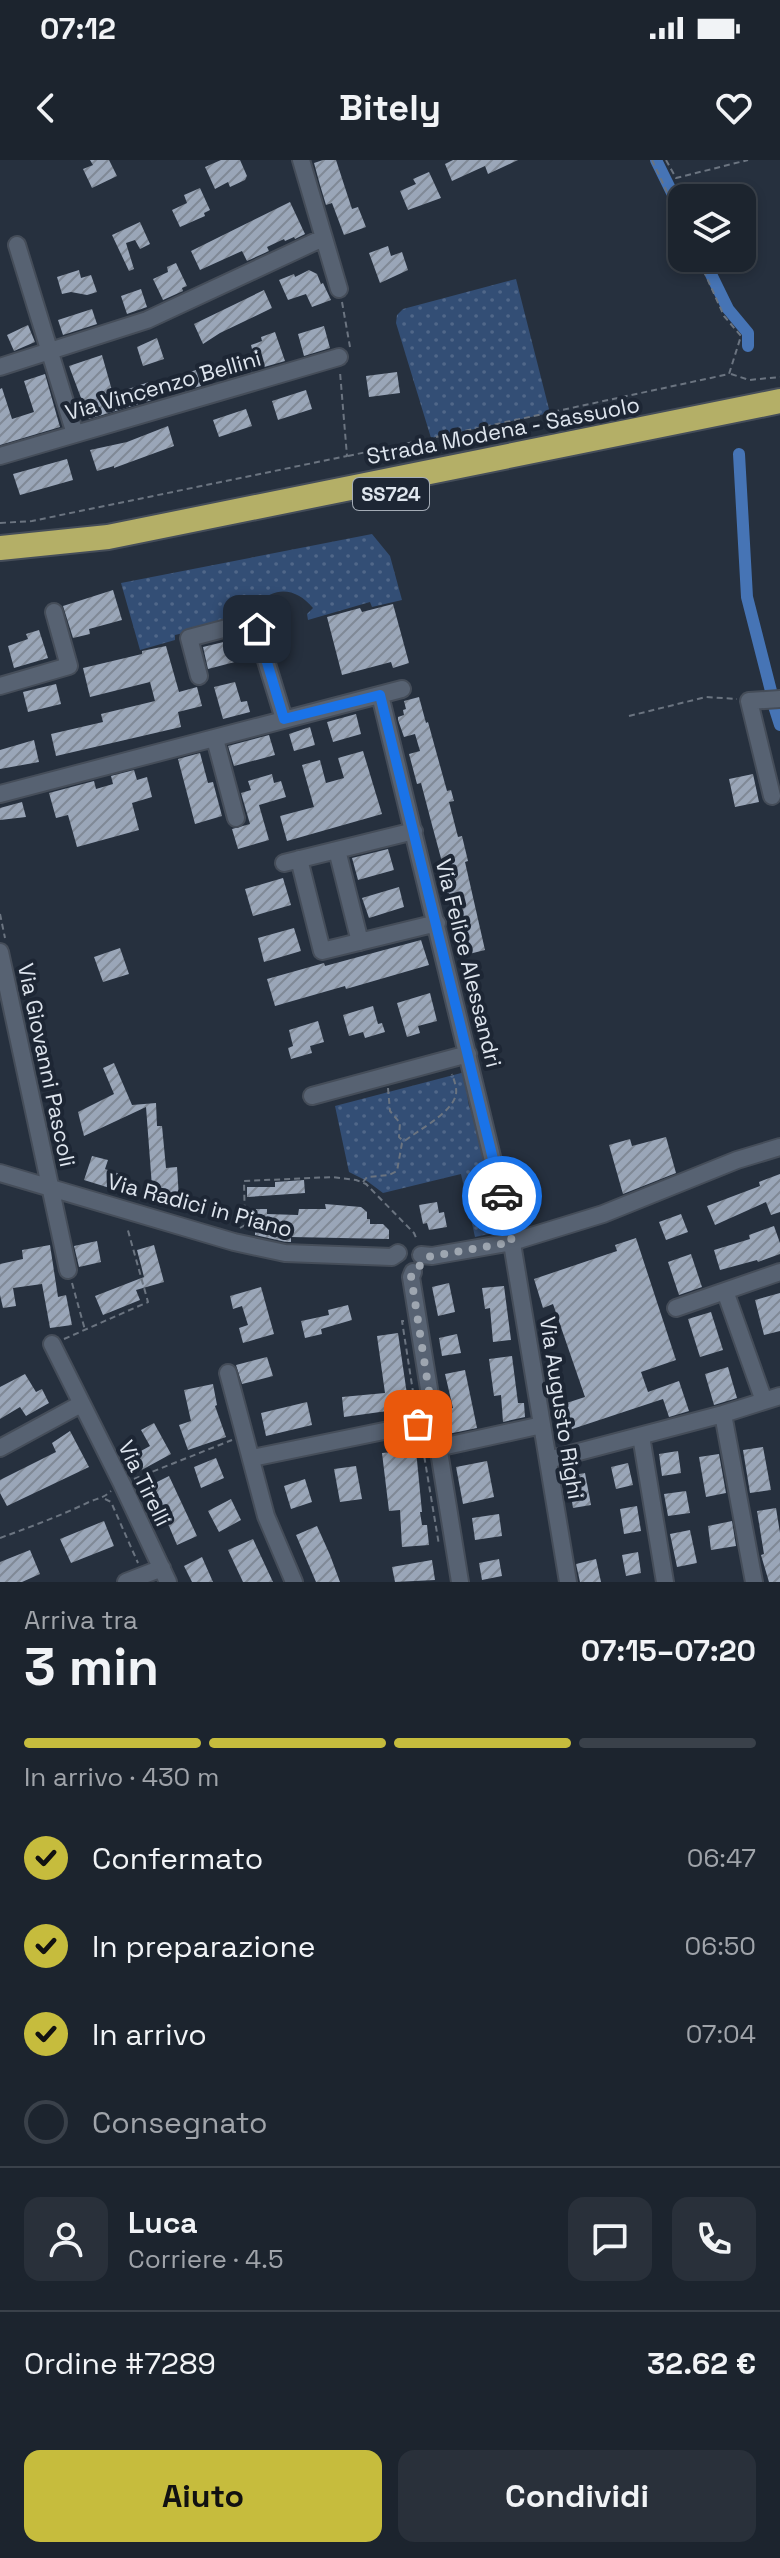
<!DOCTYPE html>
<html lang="it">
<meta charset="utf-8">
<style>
body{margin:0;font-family:"Space Grotesk",sans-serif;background:#29303a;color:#f1f3f6;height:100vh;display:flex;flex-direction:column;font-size:30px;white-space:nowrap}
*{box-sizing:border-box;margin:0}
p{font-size:26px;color:#a0a4aa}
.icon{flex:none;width:44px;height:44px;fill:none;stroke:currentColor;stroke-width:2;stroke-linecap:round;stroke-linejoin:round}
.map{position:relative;height:1422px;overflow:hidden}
.panel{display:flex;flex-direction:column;background:#1c242e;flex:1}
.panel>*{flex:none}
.controls{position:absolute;left:668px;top:24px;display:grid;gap:16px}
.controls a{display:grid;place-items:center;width:88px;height:88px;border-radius:16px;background:#1c242e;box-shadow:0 4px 12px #0003,0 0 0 2px #3a414a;font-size:40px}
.pin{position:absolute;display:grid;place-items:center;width:68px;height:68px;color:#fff;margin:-34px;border-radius:16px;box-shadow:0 4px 12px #0006}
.courier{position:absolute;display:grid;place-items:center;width:80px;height:80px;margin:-40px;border:6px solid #1a73e8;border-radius:50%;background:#fff;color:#222;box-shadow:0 2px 10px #0007}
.overview em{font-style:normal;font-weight:700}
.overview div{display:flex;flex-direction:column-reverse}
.overview{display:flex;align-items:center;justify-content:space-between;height:136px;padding:0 24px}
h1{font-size:52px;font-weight:700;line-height:60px}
.bar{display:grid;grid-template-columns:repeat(4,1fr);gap:12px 8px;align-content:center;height:96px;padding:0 24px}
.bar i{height:10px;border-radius:6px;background:#3a414a}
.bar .current{background:#c6bc3d}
.bar p{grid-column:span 4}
.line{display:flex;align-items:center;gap:20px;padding:0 24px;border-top:2px solid #3a414a}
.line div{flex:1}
.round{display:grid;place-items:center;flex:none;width:84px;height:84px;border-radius:16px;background:#29303a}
ol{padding:0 24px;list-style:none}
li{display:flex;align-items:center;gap:24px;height:88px}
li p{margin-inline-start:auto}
li .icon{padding:8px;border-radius:50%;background:#c6bc3d;color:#111;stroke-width:4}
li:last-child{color:#a0a4aa}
li i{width:44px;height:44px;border:4px solid #3a414a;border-radius:50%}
.button{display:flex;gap:16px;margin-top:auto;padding:16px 24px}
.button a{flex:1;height:92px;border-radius:16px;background:#c6bc3d;color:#111;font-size:32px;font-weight:700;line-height:92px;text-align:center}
.button a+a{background:#29303a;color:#f1f3f6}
.status{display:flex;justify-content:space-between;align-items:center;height:56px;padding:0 40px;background:#1c242e;direction:ltr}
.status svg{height:22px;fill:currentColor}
header{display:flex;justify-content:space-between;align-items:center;height:104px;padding:0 24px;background:#1c242e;font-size:36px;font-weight:700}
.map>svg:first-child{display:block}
</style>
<div class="status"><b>07:12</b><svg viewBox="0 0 49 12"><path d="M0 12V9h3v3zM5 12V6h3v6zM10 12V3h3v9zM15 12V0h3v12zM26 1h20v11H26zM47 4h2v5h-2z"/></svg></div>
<header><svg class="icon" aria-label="back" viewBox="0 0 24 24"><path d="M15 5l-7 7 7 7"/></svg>Bitely<svg class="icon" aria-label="heart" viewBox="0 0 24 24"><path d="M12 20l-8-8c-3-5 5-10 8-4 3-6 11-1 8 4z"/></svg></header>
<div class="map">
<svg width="780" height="1422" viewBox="0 0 780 1422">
<defs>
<pattern id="grass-dots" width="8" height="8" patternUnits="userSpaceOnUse" patternTransform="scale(2)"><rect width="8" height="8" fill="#334e75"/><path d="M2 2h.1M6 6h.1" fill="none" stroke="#506789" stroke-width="1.8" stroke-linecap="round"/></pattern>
<pattern id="building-hatch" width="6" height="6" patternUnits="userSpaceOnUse" patternTransform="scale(2)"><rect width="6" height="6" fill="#9aa6b8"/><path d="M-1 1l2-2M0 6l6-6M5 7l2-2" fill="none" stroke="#808996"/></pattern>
</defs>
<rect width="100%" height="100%" fill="#26303e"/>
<path fill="url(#grass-dots)" d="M516,119l34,134 -119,25 -35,-115 1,-8 6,-6z
M372,374l18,22 12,44 -30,7 -2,-5 -62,18 -1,-6 6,-6c-16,-19 -37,-23 -55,-4l9,7 -2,3 -90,21v5l-35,10 -19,-67z
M465,912c3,13 1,24 5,37l4,3 25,111 -6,10 -18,4 -14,-63 -78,19 -16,-12 -18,-9 -14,-66z"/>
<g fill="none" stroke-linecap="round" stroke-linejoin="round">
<path stroke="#4674b5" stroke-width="12" d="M656,0l26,53
M703,98l25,51 20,24v13
M739,294l8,143 24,94
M773,543l7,22"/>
</g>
<path fill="url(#building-hatch)" d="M90,0h19l8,16 -25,12 -9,-19 10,-4z
M221,0h19l7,16 -2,4 -15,7 -2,-5 -13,7 -10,-22z
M323,0h13l16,49 6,-2 8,20 -22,8 -12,-32 -6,2 -6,-20 -6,-22z
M453,0h65l-30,14 -3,-8 -33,15 -7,-17z
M429,12l12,26 -33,12 -8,-19 16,-7 -3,-5z
M200,28l10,22 -6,3 1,3 -25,11 -8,-17 15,-7 -3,-8z
M290,42l15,32 -10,5 -1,-2 -9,4 -1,-2 -17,8 2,4 -22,10 -5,-10 -42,19 -9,-19z
M140,62l10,22 -10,5 -5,-9 -9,3 8,26 -5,2 -17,-36z
M388,86l3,10 11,-4 6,18 -28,13 -11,-30z
M176,103l11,23 -5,2 1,3 -20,9 -10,-21 15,-7 -1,-5z
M79,110l2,8 10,-3 6,17 -10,3 -16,-3 -9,2 -5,-17z
M309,110l8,4 4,10 2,-1 8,17 -19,7 -6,-13 -18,6 -9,-20 15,-6 1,3z
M141,129l6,18 -20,7 -6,-18z
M264,130l8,18 -52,25 -17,11 -9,-20z
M92,149l5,15 -34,11 -5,-15z
M28,165l7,17 -21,9 -7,-16z
M324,166l6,22 -26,8 -6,-22z
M275,172l10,29 -62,18 -4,-15 34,-11 -2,-8 11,-4 -1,-4z
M157,178l7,21 -21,7 -6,-19z
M102,195l11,39 36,-12 6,17 -66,20 -20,-53z
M196,210l5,16 -22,6 -5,-15z
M397,212l3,21 -31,4 -3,-21z
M45,214l15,53 -60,18v-56l2,-1 10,31 22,-7 -10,-31z
M306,230l6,19 -34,11 -6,-19z
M246,249l6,17 -33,11 -6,-17z
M168,266l6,20 -60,22v-2l-17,5 -7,-21 37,-8z
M67,299l6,21 -53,15 -7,-21z
M113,430l9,30 -33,9 1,5 -17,4 -10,-32z
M393,444l16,59 -16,5 -2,-6 -49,13 -15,-58 33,-9 2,4z
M39,470l9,28 -34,10 -6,-22 20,-7 -2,-5z
M244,477l6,21 -42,11 -5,-22z
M166,486l13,46 18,-5 5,19 -24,6 3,15 -125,29 -5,-22 52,-12 -2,-8 54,-13 -5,-19 -60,15 -7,-29 59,-14v-3z
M235,522l6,20 6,-1 3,11 -27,7 -9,-32z
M56,524l5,20 -33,8 -5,-20z
M419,537l7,26 2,-1 19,69 4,-1 3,11 -5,1 9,35 4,-1 6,25 -3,1 20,88 -24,6 -9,-32 5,-2 -8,-29 -4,1 -8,-31 5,-1 -10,-37 -11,-42 -4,1 -8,-30 11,-3 -5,-17 -11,3 -6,-17v-3l6,-2 -1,-5 3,-1 -2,-8z
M356,554l5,20 -28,8 -6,-20z
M310,567l5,18 -21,6 -5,-17z
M269,575l6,20 -41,11 -6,-20z
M34,580l5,22 -39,7v-19z
M363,591l19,63 -95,27 -7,-25 34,-9 -12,-42 18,-5 6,23 18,-5 -6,-20z
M200,593l8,30 5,-1 9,34 -27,8 -17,-65z
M134,610l3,10 10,-3 5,20 -20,6 7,27 -62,17 -9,-32 -12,3 -7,-25 45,-12 2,8 17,-5 -2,-8z
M272,614l2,9 7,-2 5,16 -27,8 10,35 -31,9 -6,-20 18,-5 -9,-31 10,-3 -3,-9z
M753,614l6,28 -24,5 -6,-28z
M22,642l4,15 -26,3v-12z
M388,689l6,21 -36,10 -6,-22z
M283,718l8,27 -38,11 -8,-27z
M399,727l5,20 -35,11 -7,-20z
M294,768l7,23 -37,11 -6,-24z
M421,780l8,25 -83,24 -1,-3 -70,20 -8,-27 57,-16 1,3z
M120,788l9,26 -26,8 -9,-25z
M430,833l7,28 -19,5 2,7 -13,4 -10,-34z
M373,846l5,18 4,-1 3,9 -20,6 -2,-6 -14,4 -6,-21z
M318,861l6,21 -14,4 2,7 -21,6 -3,-11 5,-2 -4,-16z
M114,903l18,42 24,-2 1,23h5l4,42 11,-1 2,31 -26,2 -7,-93 -62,29 -6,-24 36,-18 -11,-26z
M666,977l10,36 -53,21 -14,-49 21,-6 2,7z
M92,996l16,4 -3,9 21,7 -2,5 8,3 -3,10 -45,-14z
M780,1014v38l-9,3 -5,-13 -51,23 -8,-19 53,-20 -1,-4z
M304,1020l1,13 -58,4v-10h28v-5z
M437,1042l2,11 5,-1 3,15 -18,3 -2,-7 -4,1 -4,-19z
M325,1044l36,3 6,5v7h3v5h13l6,6v9l-98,-2v5h-5l-31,-7v-10h-4l-1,-16h17v5l31,1 1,-6h27z
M681,1054l7,18 -22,8 -7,-18z
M774,1066l6,17v11l-22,8 -1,-2 -37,10 -6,-20 36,-11 -1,-4z
M636,1078l40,122 -35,12 7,20 31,-11 10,30 -20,6 -6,-18 -103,34 -9,-25 34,-11 -32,-93 -10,4 -9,-29 83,-28 -2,-6z
M97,1081l4,21 -22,5 -5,-21z
M50,1085l8,52 8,-2 6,30 -22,3 -8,-44 -29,4 3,18 -13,2 -3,-13v-31l23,-5 -1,-9z
M154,1085l10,37 -28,8 4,10 -37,15 -8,-19 49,-19 -7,-27z
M691,1094l11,33 -23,8 -11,-33z
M449,1123l6,29 -17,4 -6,-29z
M504,1126l7,54 -18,2 -3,-34 -5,1 -3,-21z
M261,1127l13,47 -31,9 -4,-15 9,-3 -6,-19 -9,3 -3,-13z
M780,1133v38l-16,4 -9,-35z
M348,1145l4,15 -31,9 1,5 -17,4 -4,-17 28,-6 -1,-5z
M711,1152l12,38 -23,7 -12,-38z
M398,1173l11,75 -65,9 -2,-20 43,-4 -8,-57z
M457,1174l4,19 -19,3 -3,-18z
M512,1196l6,47h6l1,14 -22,5 -2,-27 -7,1 -5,-37z
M267,1197l6,19 -31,8 -6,-19z
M728,1207l9,31 -23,7 -9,-31z
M465,1210l12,58 -29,6 -4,-24 9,-2 -8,-34z
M25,1214l11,18 6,-3 7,14 -23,13 -6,-9 -20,12v-32z
M213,1224l4,21 -2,1 11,31 -38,13 -9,-25 12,-4 -7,-31z
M307,1242l5,23 -46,11 -5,-23z
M154,1263l17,31 -35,19 -8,-15 22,-12 -9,-16z
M70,1271l19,36 -82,39 -7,-13v-13l56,-28 -4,-9z
M763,1287l8,43 -21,3 -7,-43z
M416,1290l6,62h-2l2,13h5l2,20 -27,2 -2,-37 -11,1 -7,-58z
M678,1291l3,22 -19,3 -3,-22z
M719,1294l7,39 -20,4 -7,-40z
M216,1298l8,20 -23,10 -7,-21z
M487,1301l7,36 -31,7 -7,-37z
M628,1303l5,22 -17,4 -5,-22z
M356,1306l6,33 -22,3 -6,-33z
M585,1313l6,32 -18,3 -5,-32z
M169,1316l28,60 -20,9 -14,-33 -7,3 -13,-26z
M305,1319l7,23 -21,7 -7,-23z
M686,1331l4,22 -22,3 -4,-22z
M231,1339l10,21 -22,12 -11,-21z
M637,1346l4,25 -17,3 -4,-25z
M776,1348l4,25v49h-11l-8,-27 3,-1 -7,-43z
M499,1354l3,22 -27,4 -3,-22z
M104,1361l10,25 -43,17 -11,-24z
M732,1361l4,25 -25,4 -3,-24z
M317,1366l13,29 10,27h-24l-20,-47z
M690,1370l7,33 -20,4 -7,-33z
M253,1379l20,43h-30l-15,-32z
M30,1390l10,24 -18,8h-22v-20z
M638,1392l3,21 -15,3 -4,-21z
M202,1397l11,25h-21l-8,-16z
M499,1399l3,17 -20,4 -3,-17z
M596,1399l5,23h-21l-4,-18z
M432,1400l3,20 -40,2 -3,-15z"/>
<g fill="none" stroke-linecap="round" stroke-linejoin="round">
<g stroke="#454d59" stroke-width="20">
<path id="minor" d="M301,0l38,129
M17,85l58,189
M0,207l147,-47 176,-82
M0,296l339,-99
M199,516l-10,-38 53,-14 13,1 29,94
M0,526l69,-20 -15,-54
M380,535l130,536 58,351
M215,579l21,79
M0,634l402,-105
M772,636l-23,-95 31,-2
M337,690l23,92
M299,699l23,92 115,-28
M284,703l130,-32
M0,792l68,318
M312,936l156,-42
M0,1013l234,69 51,11 107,4 6,-4
M421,1095l11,1 80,-14 91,-28 134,-54 43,-13
M413,1112l-2,5 49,305
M676,1148l49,-17
M52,1184l70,140 46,98
M228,1213l38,143 28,66
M764,1241l-39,-110 55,-19
M723,1254l31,168
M641,1276l24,146
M0,1288l81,-44
M437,1288l105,-23
M252,1298l166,-34 15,-7
M548,1300l175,-46 57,-18
M126,1422l36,-14"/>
</g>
<g stroke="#454d59" stroke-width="28">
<path id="highway" d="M0,388l108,-11 672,-136"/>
</g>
<path stroke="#6b7480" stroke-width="2" stroke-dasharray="6 4" stroke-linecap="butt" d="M652,0l30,64
M666,0l10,18 72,-18
M342,142l8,45
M731,214l18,6 31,-3
M348,296l381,-82 12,-38 -17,-20 -26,-58
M0,363l32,-2 315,-65 -7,-84
M629,556l77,-19 31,2
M0,754l5,24
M388,928l2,23 10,12 -1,14 3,3
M363,1022l4,-5 22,-2 8,-4 5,-28c14,-12 51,-30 54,-49 1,-7 -2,-14 -4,-20
M240,1068l5,-3 -1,-44 89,-4 23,3 10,4 48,49 3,7
M72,1123l13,47
M404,1161h-2l14,90
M64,1179l84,-37 -21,-75
M421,1277l18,108
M134,1319l98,-39
M105,1339l6,3 27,61
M0,1378c30,-11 60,-22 89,-36 9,-4 15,-4 22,-11"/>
<use href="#minor" stroke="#576272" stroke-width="16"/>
<use href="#highway" stroke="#b4af67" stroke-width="24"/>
</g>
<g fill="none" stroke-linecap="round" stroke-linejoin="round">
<path stroke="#9ea6b0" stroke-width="8" stroke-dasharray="0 14.4" d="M418,1264l15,-7 -22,-141 16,-19 85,-15 -10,-46"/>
<path stroke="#1a73e8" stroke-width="10" d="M257,469l27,90 96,-24 122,501"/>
</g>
<g text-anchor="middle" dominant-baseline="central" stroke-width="8" stroke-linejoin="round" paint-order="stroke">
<rect fill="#1d2634" stroke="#a4acb6" stroke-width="2" x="353" y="318" width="76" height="32" rx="6"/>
<g font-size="20" font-weight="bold" fill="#dee5ee">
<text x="391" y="334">SS724</text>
</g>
<g font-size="22" fill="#dee5ee" stroke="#1d2634">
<text transform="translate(163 225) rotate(-16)">Via Vincenzo Bellini</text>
<text transform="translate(503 270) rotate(-11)">Strada Modena - Sassuolo</text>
<text transform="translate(469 803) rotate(76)">Via Felice Alessandri</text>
<text transform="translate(47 905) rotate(78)">Via Giovanni Pascoli</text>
<text transform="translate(200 1045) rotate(15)">Via Radici in Piano</text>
<text transform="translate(562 1248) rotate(81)">Via Augusto Righi</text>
<text transform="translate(145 1323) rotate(64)">Via Tirelli</text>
</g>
</g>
</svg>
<div class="controls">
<a><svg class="icon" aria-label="layers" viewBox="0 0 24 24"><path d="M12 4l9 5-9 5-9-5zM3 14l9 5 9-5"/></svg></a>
</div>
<div class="pin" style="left:418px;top:1264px;background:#ea580c"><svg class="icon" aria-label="bag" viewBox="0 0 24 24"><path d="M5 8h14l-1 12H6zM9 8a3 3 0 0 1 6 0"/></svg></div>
<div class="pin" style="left:257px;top:469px;background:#1f2937"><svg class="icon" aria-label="home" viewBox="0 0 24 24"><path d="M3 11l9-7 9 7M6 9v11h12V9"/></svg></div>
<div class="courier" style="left:502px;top:1036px"><svg class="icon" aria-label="car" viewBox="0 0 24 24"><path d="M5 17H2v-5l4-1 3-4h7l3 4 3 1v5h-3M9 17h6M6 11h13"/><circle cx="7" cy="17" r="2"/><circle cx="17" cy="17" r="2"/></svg></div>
</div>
<section class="panel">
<div class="overview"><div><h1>3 min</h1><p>Arriva tra</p></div><em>07:15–07:20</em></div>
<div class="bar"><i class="current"></i><i class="current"></i><i class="current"></i><i></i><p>In arrivo · 430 m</p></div>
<ol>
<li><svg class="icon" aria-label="check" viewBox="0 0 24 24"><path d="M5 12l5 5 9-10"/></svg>Confermato<p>06:47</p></li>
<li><svg class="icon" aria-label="check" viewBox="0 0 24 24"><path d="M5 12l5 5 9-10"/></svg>In preparazione<p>06:50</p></li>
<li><svg class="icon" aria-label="check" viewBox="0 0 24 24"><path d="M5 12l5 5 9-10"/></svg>In arrivo<p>07:04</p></li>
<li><i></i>Consegnato</li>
</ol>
<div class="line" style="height:144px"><a class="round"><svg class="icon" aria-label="person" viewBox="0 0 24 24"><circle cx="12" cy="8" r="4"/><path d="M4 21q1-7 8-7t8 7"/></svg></a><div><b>Luca</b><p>Corriere · 4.5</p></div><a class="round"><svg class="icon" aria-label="chat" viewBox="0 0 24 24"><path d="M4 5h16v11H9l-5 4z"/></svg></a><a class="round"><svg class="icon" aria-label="phone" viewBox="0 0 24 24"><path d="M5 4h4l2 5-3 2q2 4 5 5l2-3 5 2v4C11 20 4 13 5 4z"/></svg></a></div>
<div class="line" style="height:104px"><div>Ordine #7289</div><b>32.62 €</b></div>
<div class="button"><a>Aiuto</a><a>Condividi</a></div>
</section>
